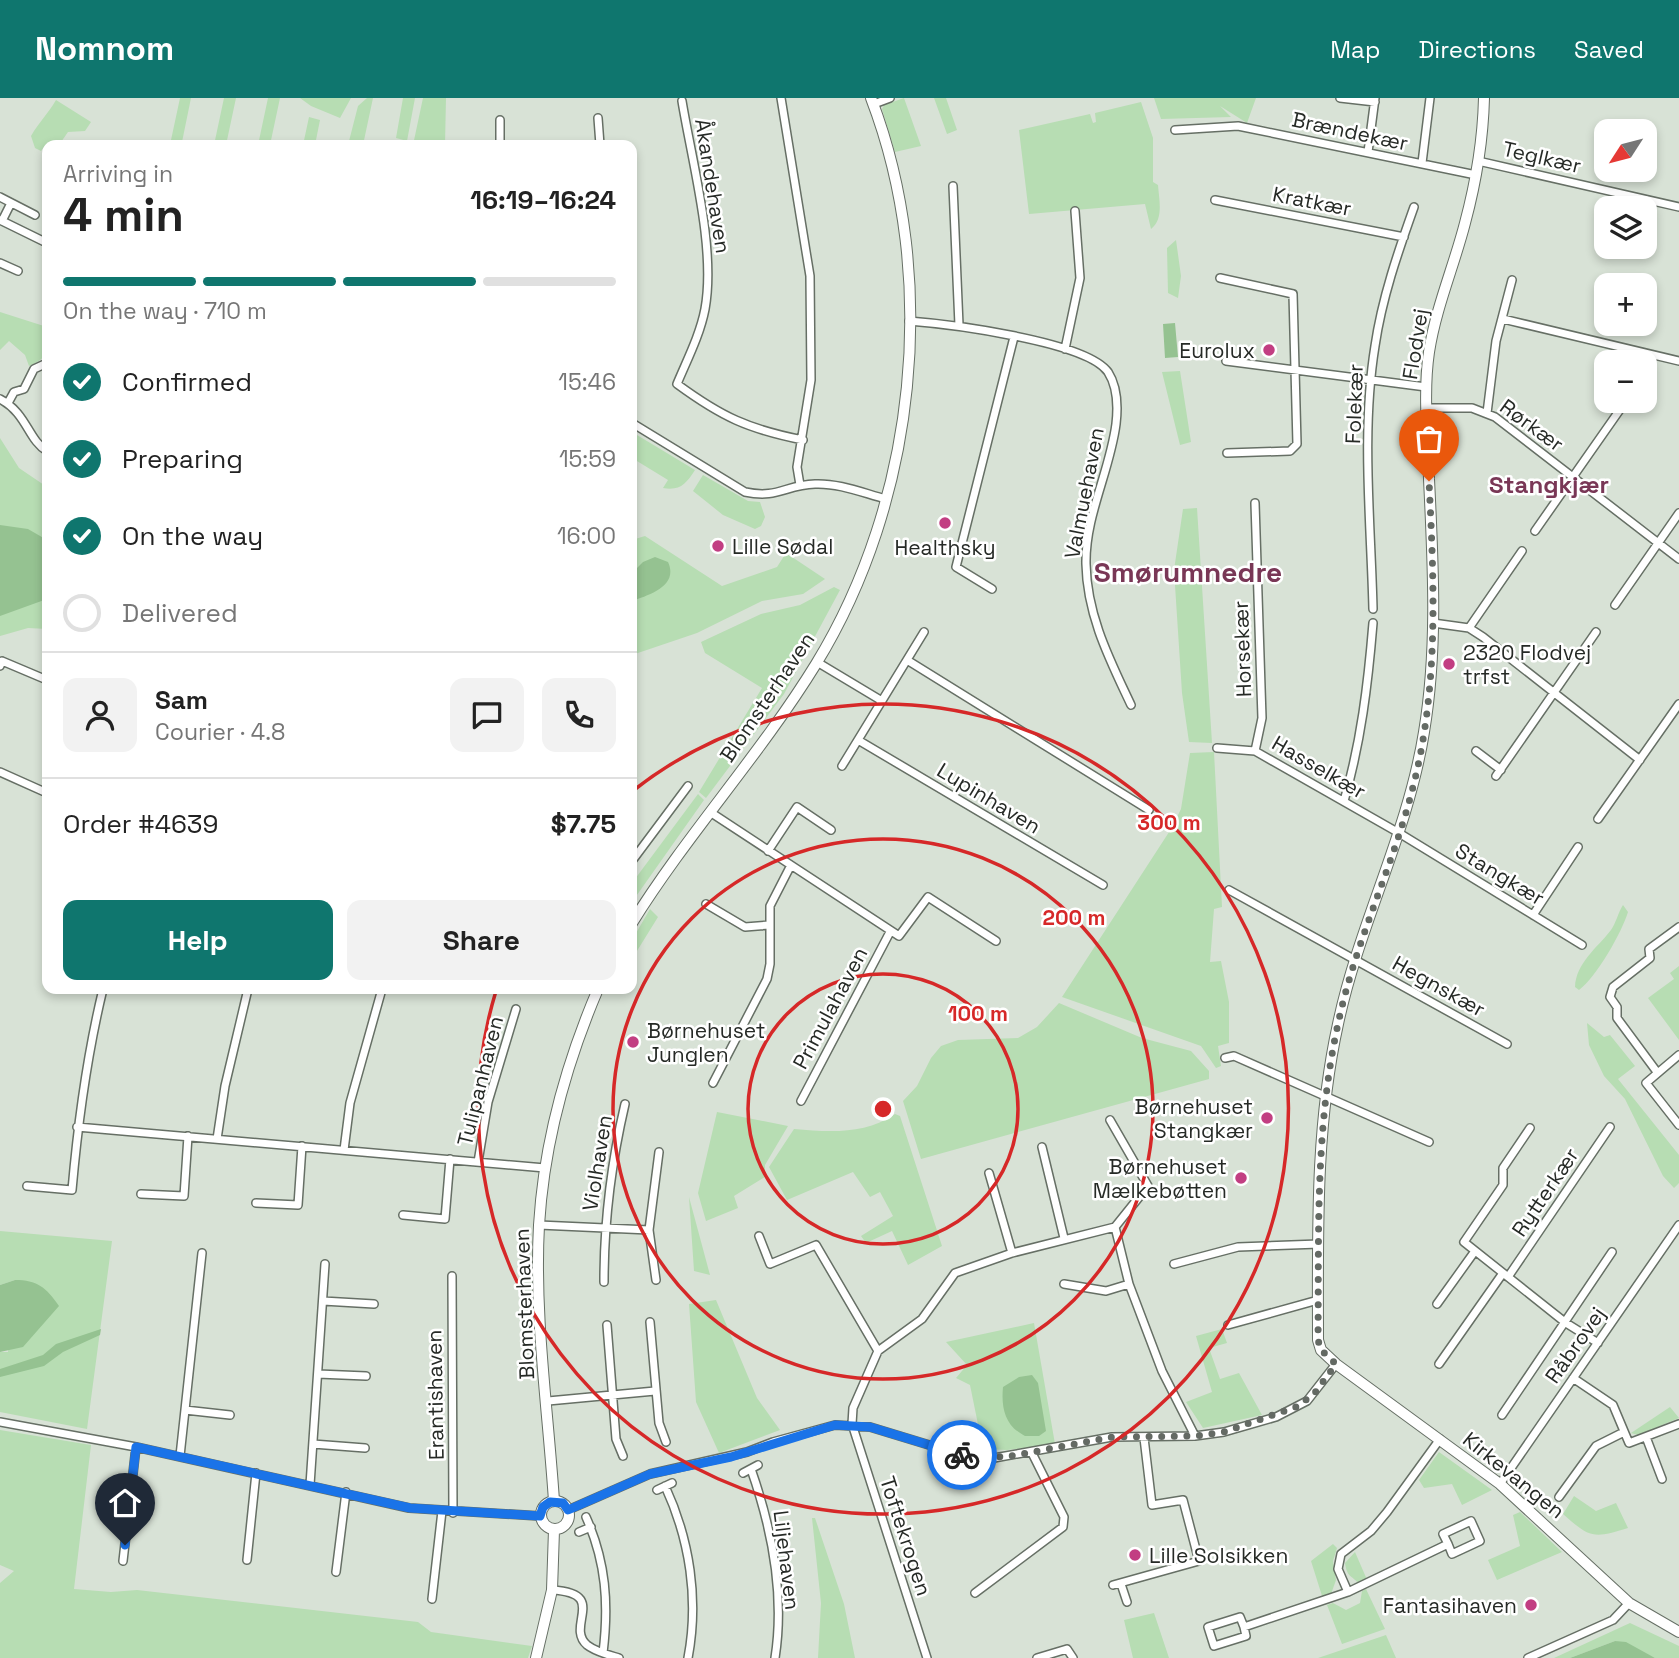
<!DOCTYPE html>
<meta charset="utf-8">
<style>
body{margin:0;font-family:"Space Grotesk",sans-serif;background:#f2f2f2;color:#222;height:100vh;display:flex;flex-direction:column;font-size:26px;white-space:nowrap}
*{box-sizing:border-box;margin:0}
p{font-size:23px;color:#767676}
.icon{flex:none;width:38px;height:38px;fill:none;stroke:currentColor;stroke-width:2;stroke-linecap:round;stroke-linejoin:round}
.map{position:relative;flex:1;overflow:hidden}
.sheet{position:absolute;left:42px;top:42px;width:595px;height:854px;display:flex;flex-direction:column;background:#fff;border-radius:14px;box-shadow:0 4px 10px #0003}
.sheet>*{flex:none}
.needle{width:46px;rotate:234deg}
.fabs{position:absolute;left:1594px;top:21px;display:grid;gap:14px}
.fabs a{display:grid;place-items:center;width:63px;height:63px;border-radius:14px;background:#fff;box-shadow:0 4px 10px #0003;font-size:35px}
.pin{position:absolute;display:grid;place-items:center;width:60px;height:60px;color:#fff;margin:-72px -30px;border-radius:50% 50% 50% 0;rotate:-45deg;box-shadow:0 0 7px #0007}
.pin .icon{rotate:45deg}
.courier{position:absolute;display:grid;place-items:center;width:70px;height:70px;margin:-35px;border:5px solid #1a73e8;border-radius:50%;background:#fff;color:#222;box-shadow:0 2px 9px #0007}
.overview em{font-style:normal;font-weight:600}
.overview div{display:flex;flex-direction:column-reverse}
.overview{display:flex;align-items:center;justify-content:space-between;height:119px;padding:0 21px}
h1{font-size:46px;font-weight:600;line-height:52px}
.bar{display:grid;grid-template-columns:repeat(4,1fr);gap:10px 7px;align-content:center;height:84px;padding:0 21px}
.bar i{height:9px;border-radius:5px;background:#e0e0e0}
.bar .on{background:#0f766e}
.bar p{grid-column:span 4}
.line{display:flex;align-items:center;gap:18px;padding:0 21px;border-top:2px solid #e0e0e0}
.line div{flex:1}
.round{display:grid;place-items:center;flex:none;width:74px;height:74px;border-radius:14px;background:#f2f2f2}
ol{padding:0 21px;list-style:none}
li{display:flex;align-items:center;gap:21px;height:77px}
li p{margin-inline-start:auto}
li .icon{padding:7px;border-radius:50%;background:#0f766e;color:#fff;stroke-width:4}
li:last-child{color:#767676}
li i{width:38px;height:38px;border:4px solid #e0e0e0;border-radius:50%}
.button{display:flex;gap:14px;margin-top:auto;padding:14px 21px}
.button a{flex:1;height:80px;border-radius:14px;background:#0f766e;color:#fff;font-size:28px;font-weight:600;line-height:80px;text-align:center}
.button a+a{background:#f2f2f2;color:#222}
header{display:flex;align-items:center;gap:42px;box-sizing:border-box;height:98px;padding:0 35px;background:#0f766e;color:#fff}
header strong{font-size:33px}
nav{display:flex;gap:38px;margin-inline-start:auto;font-size:24px}
.map>svg:first-child{display:block}
</style>
<header>
<strong>Nomnom</strong>
<nav><a>Map</a><a>Directions</a><a>Saved</a></nav>
</header>
<div class="map">
<svg width="1679" height="1560" viewBox="0 0 1679 1560">
<rect width="100%" height="100%" fill="#d8e2d6"/>
<path fill="#b7ddb3" d="M180,0h11l-9,44 -11,-2z
M224,0h12l-10,47h-12z
M268,0h12l-10,47h-12z
M300,0h51l-11,20 -29,-12z
M367,0h6l-10,47h-15l10,-39z
M403,0h12l-8,43 -11,-3z
M423,0h23l-1,47h-32z
M904,0l17,48 -26,6 -13,-43 2,-4z
M934,0h12l11,32 -10,4z
M1154,0h102l-9,25 -27,-17 11,11 -70,2z
M56,2l35,22 -6,9 -17,1 -9,13h-12v4l-3,-2 -3,4 -6,-3 -4,-12c8,-14 17,-22 25,-36z
M1141,4l12,36v44l5,3c1,15 6,34 -7,44l-6,-25 -116,10 -10,-84 71,-16 3,9 3,-1 -1,-9z
M309,19l11,3 -5,25h-12z
M1176,142l5,36 -3,22 -10,-5 -1,-45z
M0,214l47,15c0,23 5,29 -18,39l-4,-11 -16,-14 -9,9z
M1180,273l11,71 -11,3 -18,-73z
M632,334l63,38c-9,14 -15,21 -32,18l5,-8 -36,-22z
M0,340l19,30 28,19v142l-19,-1 -28,8z
M703,377l45,26 12,1 5,15 -4,9 -6,3 -32,-14 -30,-24z
M1197,410l15,235 -23,-1 -7,-49 -8,-123 9,-61z
M645,438l77,50 55,-19 9,-14 39,26 -22,15 -41,7 -65,32 -65,22v-115z
M834,489l6,3 -56,104 -78,104 -7,-6 63,-104 -57,-35 -4,-11 60,-28 39,-9z
M1214,654l8,155 -8,2 -4,53 11,-1 8,41v41l-11,3 3,20 -5,2 -15,-22 -139,-49 109,-168 10,-20 9,-56z
M698,696l6,6 -72,102v-19z
M1623,807l5,7c-6,20 -32,66 -49,78l-4,-3c1,-24 22,-39 36,-57 5,-7 7,-17 12,-25z
M650,811l8,8 -26,42v-19z
M1679,868v74l-31,-42 26,-19 -4,-6z
M1059,905l83,35 49,13 18,20v8l-288,80 -18,-58 14,-15 14,-28 10,-12 17,-6 60,-2 19,-11z
M1587,925l17,14 6,-2 25,31 -17,13 61,76v28l-5,5 -11,-12 -38,-77 -21,-23 -15,-31z
M717,1014l71,14 -23,39v12l-31,19 4,12 -32,13 -8,-28z
M895,1016l5,2 42,130 -34,19 -16,-34 -26,12 -5,-7 32,-20 -13,-24 -10,5 -17,-25 -66,28 -18,-33 25,-38c35,3 70,6 101,-15z
M689,1099l21,78 -16,-4z
M0,1133l112,10 -25,188 -87,-17v-60h8l7,-72 -15,5z
M716,1202l41,98 23,32 -61,23 -23,-51 -7,-98z
M1034,1225l21,121 -48,6 -24,-1 -13,-64 -14,-7 11,-13 -21,-23z
M1222,1231l5,14 -18,5 11,31 19,-6 23,42 -59,13 -17,-26 26,-10 -16,-56z
M1670,1309l9,11 -41,17 -7,-2z
M0,1332l91,15 -17,144 37,3 26,-2 281,32 13,10 101,14 -4,12h-528v-75l14,-12 -14,-6z
M1439,1354l53,38 -30,15 -10,-21 -28,4 -5,-8z
M1574,1398l22,15 20,-8 12,25c-35,11 -38,10 -65,-14z
M1520,1414l42,40 -65,28 -9,-20 32,-14 -7,-31z
M812,1420h3l29,86 11,54h-37l3,-55z
M1333,1446l4,4 -4,13 3,19 -6,17 -7,2 -12,-38z
M1355,1454l13,30 -8,3c-8,-10 -13,-7 -15,-22z
M1366,1491l19,40 -43,15 -15,-39 6,-2 13,7 14,-7 2,-12z
M1154,1515l15,45h-36l-9,-38z
M1630,1525l49,23v12h-24l-40,-17 -45,17h-16z
M1386,1537l10,23h-78z"/>
<path fill="#95c291" d="M1175,225l3,34 -13,1 -2,-34z
M0,427l28,4 19,11v59l-47,17z
M655,459l13,5c11,24 -19,33 -36,39v-28l11,-11z
M15,1182c22,0 31,7 44,26l-36,41 -23,5v-67z
M101,1231l-1,6 -37,17 -19,14 -44,11v-8l43,-14 13,-11z
M1032,1277l6,8 8,48 -7,5h-14c-20,-10 -24,-28 -22,-49l16,-10z
M1615,1543l11,1 29,16h-85z"/>
<g fill="none" stroke-linecap="round" stroke-linejoin="round">
<g stroke="#666f65" stroke-width="10">
<path id="minor" d="M781,0l29,178 1,104 -14,87 3,18
M1340,0l35,4
M682,3c10,61 34,148 23,208 -5,26 -18,51 -28,75 45,33 71,45 126,56
M874,6l16,-6
M598,20l2,27
M1175,32l63,-4 238,49
M500,47v-25
M1368,54l7,-54
M1478,63l201,46
M1422,65l8,-65
M953,88l6,139
M0,99l35,18
M1215,102l189,37
M0,122l47,23
M2,123l9,-18
M0,165l18,8
M1220,180l73,16 4,150 -7,7 -63,2
M1503,221l176,42
M909,223c39,3 177,20 199,51 9,14 10,35 8,52 -6,47 -31,92 -30,140 1,52 24,96 45,141
M1065,251l15,-71 -5,-67
M1226,263l200,26
M0,301c27,14 28,41 47,52
M8,305l6,-11 10,-3 10,-20 13,-6
M1426,310h46l23,9 184,142
M1487,315l9,-72 16,-61
M632,325l113,69c33,7 40,-7 70,-8 24,-1 48,9 71,15
M1535,433l91,-130
M992,491l-36,-22 58,-230
M1615,507l64,-92
M1373,511c-2,-86 -12,-177 2,-263 7,-48 23,-94 39,-139
M1433,525l36,5 14,9 157,123
M1469,530l53,-77
M907,562l242,150
M817,564l65,39
M0,568l2,-5 45,19
M858,642l245,145
M1217,650l38,3 144,82 183,112
M1255,653l7,-33 -7,-215
M1476,653l25,19
M842,668l82,-134
M0,674l47,21
M1496,678l100,-144
M1344,703c17,-59 24,-117 29,-178
M710,714l189,124 29,-39 68,44
M1598,721l81,-115
M768,753l29,-44 34,23
M632,763l56,-75
M1229,792l278,154
M706,806l39,23 24,-2
M1533,817l45,-68
M1679,957l-33,28 33,42
M1225,960l9,-2 195,86
M1657,974l-40,-54v-11l-7,-10 3,-10 37,-29 -1,-9 30,-22
M713,985l54,-104 3,-15v-58l20,-39
M801,1003l89,-169
M1110,1022l38,66 -33,41
M77,1029l468,41
M1530,1030l-27,40v17l-39,57 102,81 32,20
M217,1041l8,-53 23,-97
M1042,1049l22,91
M344,1052l6,-47 32,-114
M478,1064l10,-60 28,-93
M989,1075l23,80
M27,1088l45,4c6,-68 15,-135 31,-201
M141,1096l43,2 4,-60
M256,1105l42,2 4,-59
M403,1117l42,4 5,-60
M539,1127l110,5
M759,1138l11,28 46,-19 62,106
M1174,1166l64,-17 81,-3
M452,1178l1,237
M1508,1179l102,-150
M656,1182l-7,-50 10,-78
M604,1184c0,-62 7,-118 21,-178
M1064,1186l42,7 23,-7
M323,1203l51,3
M1437,1206l38,-53
M650,1224l9,101 7,19
M607,1227l9,114 7,17
M1228,1227l90,-25
M1439,1266l64,-91
M318,1276l48,2
M1573,1280l40,27 16,38 50,-19
M548,1303l107,-10
M185,1312l45,5
M1502,1317l110,-163
M0,1324l136,25 273,61 131,8
M1646,1339l16,42
M313,1346l52,4
M180,1358l22,-203
M751,1371c21,60 34,125 24,189
M743,1375l15,-8
M1500,1386l179,-259
M310,1387l15,-221
M665,1388c25,54 34,114 23,172
M657,1392l15,-7
M1559,1399l37,-51 28,-14
M568,1412l82,-36 97,-22 26,-10 62,-17 35,2 92,28 32,3 118,-21 83,-1 29,-4 52,-15 31,-16 29,-37
M586,1419c20,45 23,87 17,136
M579,1434l12,-5
M247,1462l9,-87
M123,1463l13,-114
M336,1474l10,-80
M1121,1486l6,18
M1113,1487l86,-24 -16,-61 -31,5 -8,-67
M552,1492c57,3 13,36 35,55 9,7 22,10 32,13
M1348,1494l-10,-23 3,-15 30,-23 16,-19 53,-73
M975,1495l88,-66 1,-10 -32,-64
M432,1501l10,-88
M1244,1529l2,9 -32,10 -6,-19 32,-10 4,10 104,-35 100,-48 -5,-10 28,-13 9,20 -28,13 -4,-10
M927,1560l-75,-234 1,-16 25,-57 44,-32 33,-46 57,-20 103,-26 14,57 33,87 33,65
M1037,1560l30,-9 6,9
M1528,1560l85,-38 16,-17"/>
</g>
<g stroke="#666f65" stroke-width="12">
<path id="tertiary" d="M1484,0c-1,42 -8,84 -19,125 -11,43 -29,84 -36,129 -6,41 -1,85 0,127 4,84 9,169 -5,253 -16,101 -65,192 -86,292 -23,104 -20,211 -20,316l3,10 15,14 164,120 129,119 50,29
M632,825c56,-90 128,-168 184,-259 100,-163 124,-386 55,-566
M541 1417a14 14 0 1 1 28 0a14 14 0 1 1-28 0Z
M554,1403c-6,-91 -20,-185 -15,-276 5,-82 27,-161 59,-236
M536,1560l16,-68 2,-60"/>
</g>
<use href="#minor" stroke="#fff" stroke-width="7"/>
<use href="#tertiary" stroke="#fff" stroke-width="10"/>
</g>
<g fill="none" stroke-linecap="round" stroke-linejoin="round">
<path stroke="#646a64" stroke-width="7" stroke-dasharray="0 12.6" d="M962,1357l44,2 106,-20 83,-1 29,-4 72,-25 18,-13 22,-30 -15,-14 -3,-10c1,-105 -3,-212 20,-316 17,-82 55,-157 75,-237 26,-101 21,-204 16,-306"/>
<path stroke="#1a73e8" stroke-width="9" d="M125,1447l11,-98 274,61 130,8 3,-9 7,-5 13,1 5,7 82,-36 81,-17 104,-32 35,2 92,28"/>
</g>
<g fill="none" stroke="#d62828" stroke-width="3.5">
<circle cx="883" cy="1011" r="135"/>
<circle cx="883" cy="1011" r="270"/>
<path d="M634 692A405 405 0 1 1 496 893"/>
</g>
<g fill="#c23e82" stroke="#fff" stroke-width="2.5">
<circle cx="1269" cy="252" r="7"/>
<circle cx="945" cy="425" r="7"/>
<circle cx="718" cy="448" r="7"/>
<circle cx="1449" cy="566" r="7"/>
<circle cx="633" cy="944" r="7"/>
<circle cx="1267" cy="1020" r="7"/>
<circle cx="1241" cy="1080" r="7"/>
<circle cx="1135" cy="1457" r="7"/>
<circle cx="1531" cy="1507" r="7"/>
</g>
<g text-anchor="middle" dominant-baseline="central" stroke-width="5" stroke-linejoin="round" paint-order="stroke">
<g font-size="21" fill="#262a26" stroke="#fff">
<text transform="translate(1350 33) rotate(12)">Brændekær</text>
<text transform="translate(1542 59) rotate(13)">Teglkær</text>
<text transform="translate(713 88) rotate(81)">Åkandehaven</text>
<text transform="translate(1312 103) rotate(11)">Kratkær</text>
<text transform="translate(1415 246) rotate(-81)">Flodvej</text>
<text transform="translate(1354 306) rotate(-88)">Folekær</text>
<text transform="translate(1532 327) rotate(36)">Rørkær</text>
<text transform="translate(1084 395) rotate(-79)">Valmuehaven</text>
<text transform="translate(1242 551) rotate(-92)">Horsekær</text>
<text transform="translate(767 599) rotate(-56)">Blomsterhaven</text>
<text transform="translate(1319 669) rotate(30)">Hasselkær</text>
<text transform="translate(989 700) rotate(31)">Lupinhaven</text>
<text transform="translate(1500 776) rotate(31)">Stangkær</text>
<text transform="translate(1439 888) rotate(29)">Hegnskær</text>
<text transform="translate(830 910) rotate(-62)">Primulahaven</text>
<text transform="translate(480 983) rotate(-76)">Tulipanhaven</text>
<text transform="translate(597 1065) rotate(-81)">Violhaven</text>
<text transform="translate(1545 1094) rotate(-56)">Rytterkær</text>
<text transform="translate(524 1206) rotate(-92)">Blomsterhaven</text>
<text transform="translate(1575 1247) rotate(-55)">Råbrovej</text>
<text transform="translate(435 1297) rotate(-91)">Erantishaven</text>
<text transform="translate(1514 1377) rotate(39)">Kirkevangen</text>
<text transform="translate(906 1438) rotate(72)">Toftekrogen</text>
<text transform="translate(787 1462) rotate(83)">Liljehaven</text>
</g>
<g font-size="21" fill="#262a26" stroke="#fff" text-anchor="end">
<text x="1255" y="252">Eurolux</text>
<text x="732" y="448" text-anchor="start">Lille Sødal</text>
<text x="945" y="449" text-anchor="middle">Healthsky</text>
<text x="1463" y="554" text-anchor="start">2320 Flodvej<tspan x="1463" dy="24">trfst</tspan></text>
<text x="647" y="932" text-anchor="start">Børnehuset<tspan x="647" dy="24">Junglen</tspan></text>
<text x="1253" y="1008">Børnehuset<tspan x="1253" dy="24">Stangkær</tspan></text>
<text x="1227" y="1068">Børnehuset<tspan x="1227" dy="24">Mælkebøtten</tspan></text>
<text x="1149" y="1457" text-anchor="start">Lille Solsikken</text>
<text x="1517" y="1507">Fantasihaven</text>
</g>
<g font-size="24" font-weight="bold" fill="#793756" stroke="#fff">
<text x="1549" y="386">Stangkjær</text>
</g>
<g font-size="28" font-weight="bold" fill="#793756" stroke="#fff">
<text x="1188" y="474">Smørumnedre</text>
</g>
</g>
<circle cx="883" cy="1011" r="10" fill="#d62828" stroke="#fff" stroke-width="3.5"/>
<g font-size="21" text-anchor="middle" font-weight="bold" fill="#d62828" stroke="#fff" stroke-width="5" stroke-linejoin="round" paint-order="stroke">
<text x="1169" y="732">300 m</text>
<text x="1074" y="827">200 m</text>
<text x="978" y="923">100 m</text>
</g>
</svg>
<div class="fabs">
<a><svg class="needle" viewBox="-14 -14 28 28"><path d="M0-13l5 13h-10z" fill="#e53935"/><path d="M0 13l5-13h-10z" fill="#767676"/></svg></a>
<a><svg class="icon" aria-label="layers" viewBox="0 0 24 24"><path d="M12 4l9 5-9 5-9-5zM3 14l9 5 9-5"/></svg></a>
<a>+</a>
<a>−</a>
</div>
<div class="pin" style="left:1429px;top:383px;background:#ea580c"><svg class="icon" aria-label="bag" viewBox="0 0 24 24"><path d="M5 8h14l-1 12H6zM9 8a3 3 0 0 1 6 0"/></svg></div>
<div class="pin" style="left:125px;top:1447px;background:#1f2937"><svg class="icon" aria-label="home" viewBox="0 0 24 24"><path d="M3 11l9-7 9 7M6 9v11h12V9"/></svg></div>
<div class="courier" style="left:962px;top:1357px"><svg class="icon" aria-label="bike" viewBox="0 0 24 24"><circle cx="6" cy="16" r="4"/><circle cx="18" cy="16" r="4"/><path d="M6 16l4-8h5l3 8M10 8l3 8H6M13 5h3"/></svg></div>
<section class="sheet">
<div class="overview"><div><h1>4 min</h1><p>Arriving in</p></div><em>16:19–16:24</em></div>
<div class="bar"><i class="on"></i><i class="on"></i><i class="on"></i><i></i><p>On the way · 710 m</p></div>
<ol>
<li><svg class="icon" aria-label="check" viewBox="0 0 24 24"><path d="M5 12l5 5 9-10"/></svg>Confirmed<p>15:46</p></li>
<li><svg class="icon" aria-label="check" viewBox="0 0 24 24"><path d="M5 12l5 5 9-10"/></svg>Preparing<p>15:59</p></li>
<li><svg class="icon" aria-label="check" viewBox="0 0 24 24"><path d="M5 12l5 5 9-10"/></svg>On the way<p>16:00</p></li>
<li><i></i>Delivered</li>
</ol>
<div class="line" style="height:126px"><a class="round"><svg class="icon" aria-label="person" viewBox="0 0 24 24"><circle cx="12" cy="8" r="4"/><path d="M4 21q1-7 8-7t8 7"/></svg></a><div><b>Sam</b><p>Courier · 4.8</p></div><a class="round"><svg class="icon" aria-label="chat" viewBox="0 0 24 24"><path d="M4 5h16v11H9l-5 4z"/></svg></a><a class="round"><svg class="icon" aria-label="phone" viewBox="0 0 24 24"><path d="M5 4h4l2 5-3 2q2 4 5 5l2-3 5 2v4C11 20 4 13 5 4z"/></svg></a></div>
<div class="line" style="height:91px"><div>Order #4639</div><b>$7.75</b></div>
<div class="button"><a>Help</a><a>Share</a></div>
</section>
</div>
